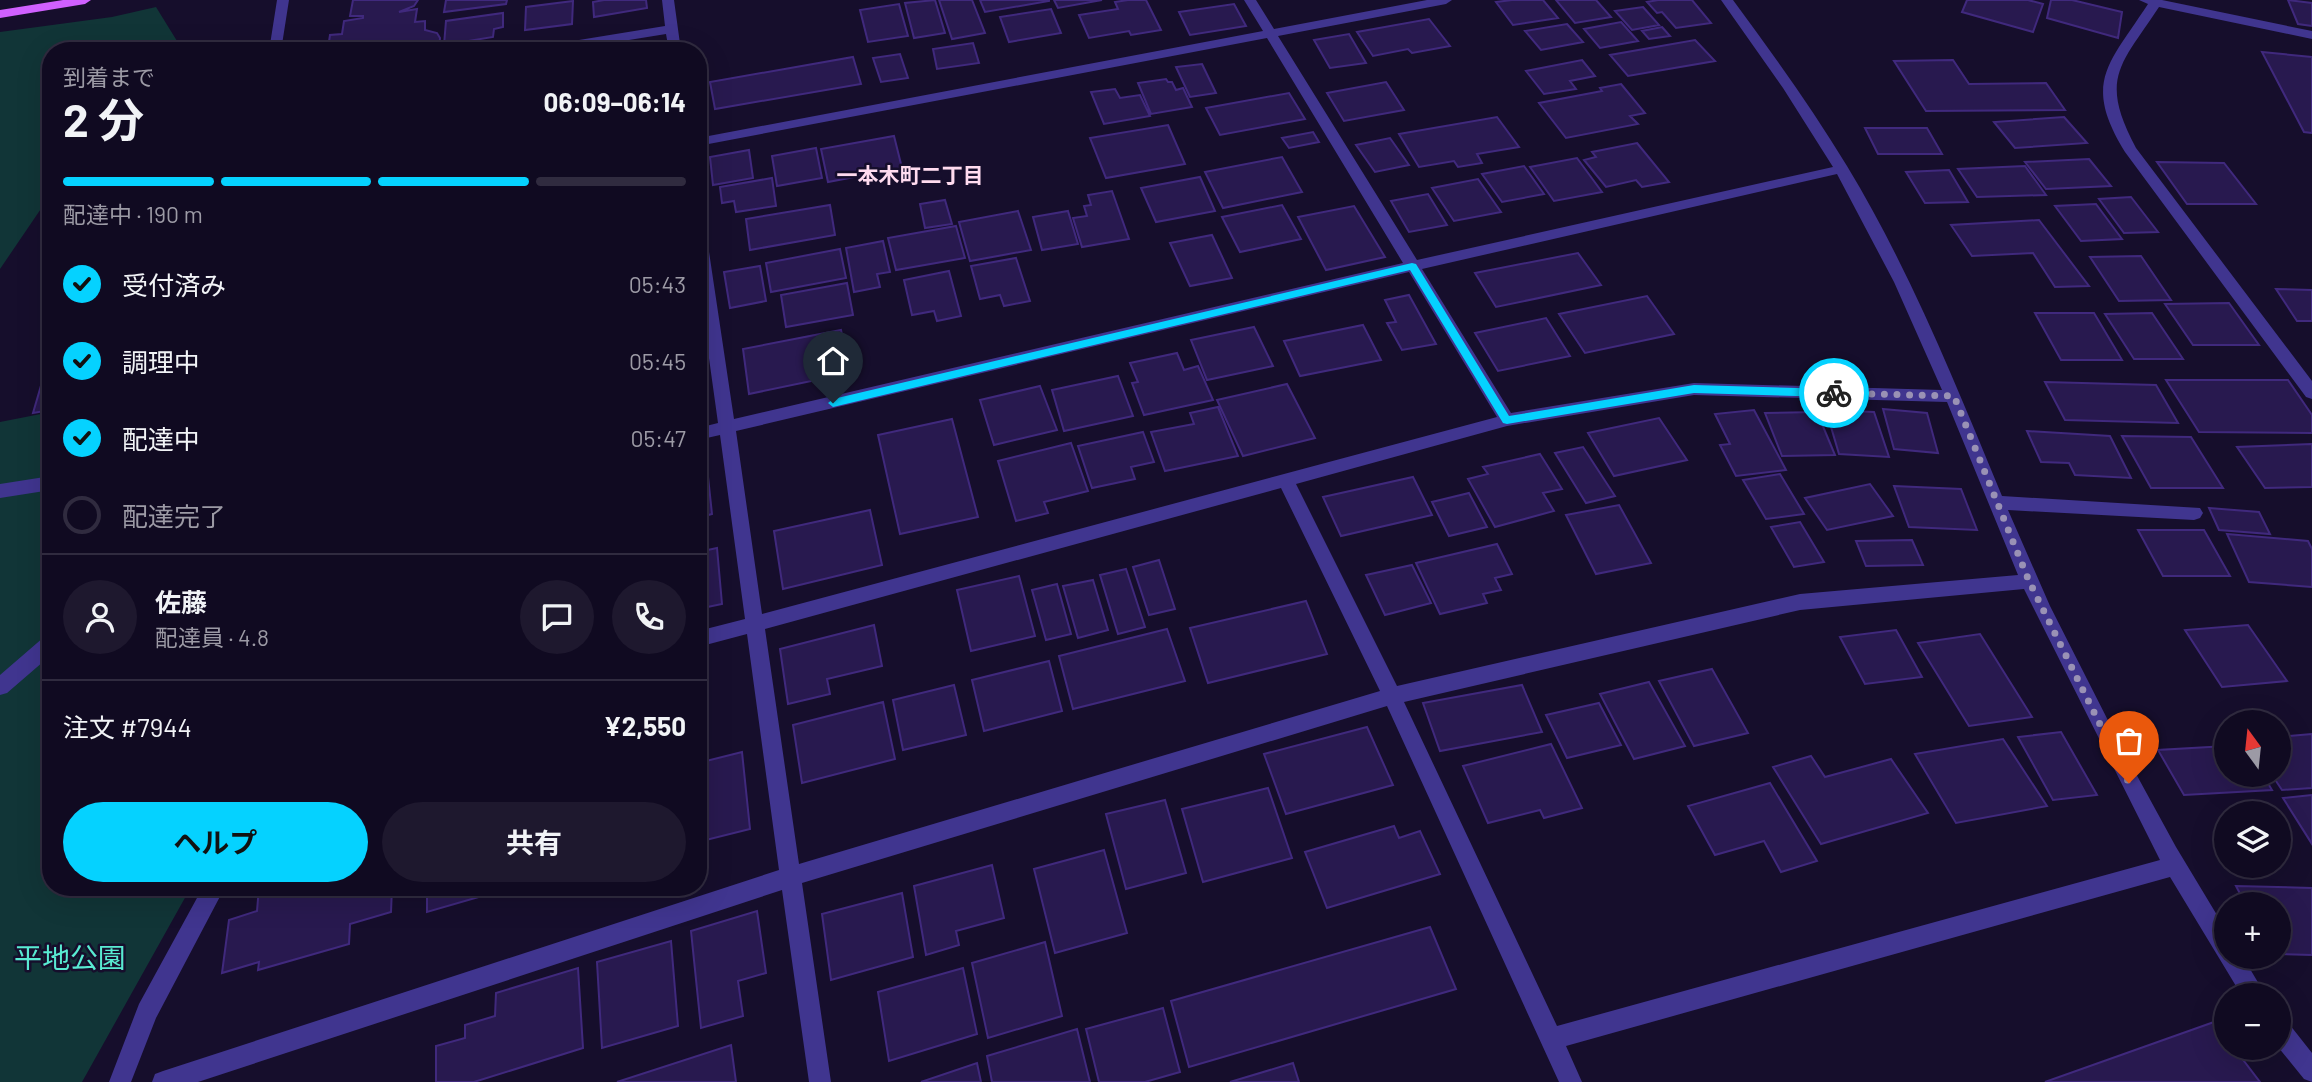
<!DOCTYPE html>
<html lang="ja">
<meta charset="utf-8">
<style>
body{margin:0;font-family:Barlow,"Noto Sans JP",sans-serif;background:#1e182e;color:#f1f3f6;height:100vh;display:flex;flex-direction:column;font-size:26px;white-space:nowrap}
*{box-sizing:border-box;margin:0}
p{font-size:23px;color:#9c9aa5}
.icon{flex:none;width:38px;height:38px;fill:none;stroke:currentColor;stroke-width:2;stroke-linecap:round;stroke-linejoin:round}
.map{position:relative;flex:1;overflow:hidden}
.details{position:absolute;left:42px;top:42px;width:665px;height:854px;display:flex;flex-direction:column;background:#100a21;border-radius:28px;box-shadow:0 7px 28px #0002,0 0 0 2px #302b3f}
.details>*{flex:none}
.needle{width:46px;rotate:345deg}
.tools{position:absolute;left:2214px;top:710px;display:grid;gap:14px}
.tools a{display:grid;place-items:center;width:77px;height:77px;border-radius:50%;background:#100a21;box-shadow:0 7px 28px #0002,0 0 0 2px #302b3f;font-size:35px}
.pin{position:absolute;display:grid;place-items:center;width:60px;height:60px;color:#fff;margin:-72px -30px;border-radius:50% 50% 50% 0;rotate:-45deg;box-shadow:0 0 7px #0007}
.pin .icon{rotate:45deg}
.courier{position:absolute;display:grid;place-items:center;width:70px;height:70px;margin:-35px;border:5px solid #05d2ff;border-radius:50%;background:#fff;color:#222;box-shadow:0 2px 9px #0007}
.overview em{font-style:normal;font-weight:700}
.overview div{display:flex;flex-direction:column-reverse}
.overview{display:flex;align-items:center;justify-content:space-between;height:119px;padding:0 21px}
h1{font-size:46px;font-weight:700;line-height:52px}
.bar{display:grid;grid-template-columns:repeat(4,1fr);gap:10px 7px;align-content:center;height:84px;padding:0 21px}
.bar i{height:9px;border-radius:5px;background:#302b3f}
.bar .active{background:#05d2ff}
.bar p{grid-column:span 4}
.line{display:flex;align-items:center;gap:18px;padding:0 21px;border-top:2px solid #302b3f}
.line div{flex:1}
.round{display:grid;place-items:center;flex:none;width:74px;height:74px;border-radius:37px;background:#1e182e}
ol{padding:0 21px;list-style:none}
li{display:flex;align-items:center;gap:21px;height:77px}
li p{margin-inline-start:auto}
li .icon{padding:7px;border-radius:50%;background:#05d2ff;color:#111;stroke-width:4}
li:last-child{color:#9c9aa5}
li i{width:38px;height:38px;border:4px solid #302b3f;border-radius:50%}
.action{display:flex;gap:14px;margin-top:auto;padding:14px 21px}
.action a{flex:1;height:80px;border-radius:42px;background:#05d2ff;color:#111;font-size:28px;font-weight:700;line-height:80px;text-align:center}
.action a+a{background:#1e182e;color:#f1f3f6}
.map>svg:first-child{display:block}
</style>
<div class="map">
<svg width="2312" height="1082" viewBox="0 0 2312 1082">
<rect width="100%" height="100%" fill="#160e2c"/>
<path fill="#113537" d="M156,7l21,34 -6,10h-120v143l-51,75v-237l112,-15z
M51,412v475h140l-109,195h-82v-660z"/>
<path fill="#28194f" stroke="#40297d" stroke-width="2" d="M353,0h65l-4,6 -15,6 18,-3 -2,13 10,-1v9l12,3 3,5 -1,13h-114l3,-3 2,-13 12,-1 2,-13 19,-3v-2h-13z
M446,0h61l-1,4 -62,8z
M604,0h42l1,8 -53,9 -1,-15z
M935,0l10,33 -31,5 -9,-35z
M939,0h33l13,33 -33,6z
M980,0h69v1l-64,11z
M1054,0h48l-44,8z
M1128,0h18l15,30 -30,5 -2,-4 -40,7 -10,-23 39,-6 -3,-7z
M1512,0h31l15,18 -45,7 -17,-23z
M1556,0h40l15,17 -36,6z
M1658,0h34l19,23 -35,5 -14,-16 -5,1 -10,-11z
M1967,0h61l15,4 -10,28 -71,-20z
M2051,0h21l50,12 -4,26 -71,-20z
M2288,0l24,3v23l-14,-2z
M573,1l-1,23 -47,6 1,-23z
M899,4l9,32 -40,6 -8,-32z
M1234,4l12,22 -56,9 -11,-23z
M1643,7l16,18 -27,5 -17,-19z
M1051,9l10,24 -52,9 -9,-25z
M503,13v14l-9,2 -1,8 -49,8 2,-24z
M1429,19l21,27 -38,7 -4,-4 -35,7 -16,-24z
M1621,22l17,19 -38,7 -16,-19z
M1567,24l16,18 -42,8 -16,-19z
M1662,27l8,9 -21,3 -7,-8z
M1349,34l17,29 -36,5 -16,-28z
M1695,40l20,21 -87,15 -18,-21z
M973,43l6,20 -42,6 -4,-20z
M2262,52l50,5v76l-8,-1z
M900,54l8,24 -27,4 -8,-24z
M853,57l8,27 -146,25 -5,-27z
M1582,60l13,16 -25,5 6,8 -32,5 -18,-23z
M1953,60l16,24 77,-1 19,27 -139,1 -32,-50z
M1202,64l14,29 -26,4 -14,-30z
M1166,79l2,3h4l4,8 7,-2 9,19 -41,7 -13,-31z
M1386,82l18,28 -60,11 -17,-28z
M1621,84l24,29 -15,3 8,8 -72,14 -27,-35 63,-12 -2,-3z
M1115,89l5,9 20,-3 10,21 -46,8 -13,-32z
M1289,93l16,26 -85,16 -14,-27z
M1497,117l22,30 -42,7 5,9 -24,4 -4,-6 -35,6 -20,-33z
M2064,117l23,26 -72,5 -21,-26z
M1168,125l17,39 -79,14 -16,-40z
M1865,128h62l15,26h-64z
M1313,132l6,10 -30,6 -7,-10z
M894,136l8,32 -74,14 -7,-33z
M1390,138l19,27 -34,7 -19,-27z
M1637,143l32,39 -27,5 -6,-7 -30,7 -22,-27 12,-3 -4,-5z
M816,148l6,30 -45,8 -5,-30z
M749,150l4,28 -40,7 -3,-28z
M1282,157l20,35 -79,16 -18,-36z
M1577,158l25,34 -48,9 -24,-34z
M2089,159l22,27 -65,3 -21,-27z
M2157,162l67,1 32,41h-69z
M1524,166l20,28 -42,8 -20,-28z
M2025,166l21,29 -69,2 -19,-28z
M1949,170l19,32 -43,1 -19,-31z
M1200,177l15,34 -59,11 -15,-34z
M772,178l4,28 -40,6 -2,-11 -12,2 -2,-16z
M1478,179l23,33 -47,9 -22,-33z
M1112,191l17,48 -47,8 -9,-29 14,-2 -3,-10 7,-1 -3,-10z
M1428,194l19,31 -38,7 -18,-31z
M2131,197l27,35 -34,1 -25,-34z
M945,200l7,24 -27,4 -5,-24z
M2096,204l26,35 -41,2 -26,-35z
M830,205l5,30 -85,15 -4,-31z
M1282,205l19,34 -61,13 -18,-35z
M1354,206l31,51 -59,13 -28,-53z
M1018,211l13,39 -61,11 -11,-39z
M1068,211l10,33 -36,6 -9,-33z
M2039,220l50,66 -34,1 -22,-34 -61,3 -21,-31z
M956,226l9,32 -69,12 -8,-32z
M1212,235l20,43 -42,8 -20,-43z
M883,241l7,31 -13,2 3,13 -26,5 -8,-44z
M840,249l6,29 -75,14 -5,-29z
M1578,253l23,32 -105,22 -21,-34z
M2141,256l30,44 -52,1 -29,-44z
M1016,258l14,43 -26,5 -4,-11 -20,4 -9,-33z
M760,266l6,35 -36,7 -6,-36z
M949,271l12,45 -24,5 -3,-10 -22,4 -8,-35z
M847,283l6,32 -67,12 -5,-32z
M2276,289l36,1v31h-15z
M1409,295l27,49 -34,6 -15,-27 9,-1 -11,-22z
M1647,296l27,38 -89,19 -26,-39z
M2229,303l30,42h-66l-28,-41z
M2035,313h59l28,47h-61z
M2152,313l31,46h-49l-29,-45z
M1546,318l24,38 -72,15 -23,-38z
M1363,325l18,35 -81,16 -16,-35z
M1254,327l19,39 -66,14 -16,-40z
M841,330l9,43 -101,21 -6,-45z
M1177,353l7,17 14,-4 15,34 -69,15 -12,-32 6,-1 -8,-19z
M51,371v39l-18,3 12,-41z
M1118,376l15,40 -69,15 -12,-41z
M2166,380h122l24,35v18l-113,-1z
M2045,382l111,3 22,38 -113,-3z
M1287,384l28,54 -72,18 -26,-56z
M1040,386l17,44 -63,15 -14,-45z
M1218,407l20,49 -73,15 -14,-39 43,-8 -4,-11z
M1883,409l44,4 11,40 -44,-4z
M1754,410l32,60 -50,6 -16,-31 10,-1 -15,-30z
M1826,410l48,2 15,45 -50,-3z
M1817,412l18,43 -53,1 -17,-43z
M1659,418l28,42 -73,16 -26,-43z
M952,419l26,98 -78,17 -22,-99z
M2027,431l83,5 21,42 -56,-3 -6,-12 -28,-1z
M1143,432l11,30 -23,5 4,12 -43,9 -14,-42z
M2122,436l69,1 32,51h-72z
M1071,443l17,48 -44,11 4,11 -32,8 -18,-60z
M2312,444v43l-47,1 -28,-41z
M1583,447l32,49 -29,7 -31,-50z
M1540,454l22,35 -19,4 11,18 -59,16 -27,-48 20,-5 -5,-7z
M706,458l6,56 -14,4v-58z
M1780,474l24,40 -38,5 -23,-39z
M1413,477l19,38 -91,21 -18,-39z
M1870,484l23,32 -66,14 -22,-32z
M1894,486l67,3 16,41 -68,-3z
M1469,493l18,34 -38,9 -17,-34z
M1619,505l32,58 -55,11 -30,-59z
M2209,508l50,4 11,22 -51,-4z
M870,510l12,55 -99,24 -9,-58z
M1800,522l24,40 -30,5 -23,-40z
M2138,530h66l26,46h-67z
M2227,534l81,7 4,8v38l-63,-5z
M1912,540l11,25 -57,1 -10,-25z
M1497,544l15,30 -17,4 6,12 -18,4 4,9 -47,11 -24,-51z
M717,548l5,56 -24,5v-57z
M1159,560l16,49 -26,6 -16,-48z
M1412,565l19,38 -46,12 -19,-40z
M1126,569l19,58 -27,7 -18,-59z
M1019,576l16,60 -64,15 -14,-61z
M1093,580l15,50 -30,8 -15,-52z
M1057,584l14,50 -25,6 -14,-50z
M1306,601l21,53 -119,29 -18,-55z
M874,625l8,41 -55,13 3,15 -42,10 -8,-55z
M2248,625l39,56 -65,6 -37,-57z
M1167,629l18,52 -112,28 -14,-53z
M1896,630l26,47 -57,7 -25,-47z
M1980,634l52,83 -63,9 -51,-83z
M1049,661l13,50 -78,20 -12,-51z
M1712,669l36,64 -54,13 -35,-65z
M700,674l4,47 -6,2v-48z
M1649,682l36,64 -51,13 -34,-65z
M954,685l12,50 -63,15 -10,-50z
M1522,685l20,47 -102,19 -17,-48z
M883,702l12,57 -93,24 -9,-58z
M1599,703l22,42 -54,13 -21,-43z
M1367,727l26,58 -107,29 -22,-60z
M2061,732l36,63 -44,5 -35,-63z
M2312,734v54l-30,2 -10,-15h6v-38z
M2003,739l44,67 -91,17 -41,-69z
M1551,744l31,64 -38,10 -4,-8 -52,13 -25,-57z
M2226,746v29h37l9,15 -88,5 -26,-45z
M742,752l8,77 -52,13v-79z
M1811,756l14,21 66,-18 37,54 -107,31 -48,-77z
M1770,783l47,78 -36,11 -17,-31 -49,14 -27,-49z
M1268,788l24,70 -89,24 -21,-73z
M2312,795v49l-29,-46z
M1165,800l21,73 -60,16 -20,-75z
M1394,826l5,12 21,-7 20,43 -113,34 -22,-56z
M1104,850l23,83 -72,20 -21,-84z
M992,865l12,53 -48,13 3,14 -33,10 -12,-69z
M2236,886l76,2v67l-34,-1v-49h-32z
M259,887h133l-1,25 -41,12 -1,20 -91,26 1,-8 -37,11 7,-53 28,-9z
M427,887h76v3l-76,22z
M902,893l11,64 -82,23 -9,-66z
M757,911l9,62 -28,8 5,35 -42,12 -10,-97z
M1430,927l26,62 -267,78 -18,-66z
M671,941l7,85 -76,22 -5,-86z
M1045,942l17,74 -74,22 -16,-75z
M578,968l5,80 -109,34h-38v-36l29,-8v-13l30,-9 1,-23z
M963,968l14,66 -88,27 -11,-69z
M1163,1008l17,64 -35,10h-46l-13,-53z
M2214,1022l12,15v11h8l26,34h-215z
M1077,1029l13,53h-98l-5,-26z
M731,1045l5,37h-119z
M977,1063l4,19h-60z
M1293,1063l6,19h-69z"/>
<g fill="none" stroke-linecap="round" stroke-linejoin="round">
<path fill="#40358f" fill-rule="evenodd" d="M277,0h12l-8,51h-12z
M662,0h12l7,51h-12l-3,-17 -105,17h-31l6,-4 129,-21z
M1244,0h12l18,29 153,-29h25l-6,4 -168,32 139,224 416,-93 -50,-79 -62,-88h12c40,54 80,110 114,166 63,104 109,219 155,330l198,12 3,5 -3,5 -6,2 -186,-10 42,96 73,144 53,97 50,83v27h17l23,39h-24l-72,-119 -604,169 16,36h-23l-172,-376 -585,177 29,199h-22l-27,-192 -584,192h-46l3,-8 8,-3 616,-201 -32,-236 -49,13v-16l47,-12 -25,-184 -22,5v-12l20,-5 -20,-144v-59l7,5 29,194 669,-156 -136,-225 -569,108v-8l565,-107zM1837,174l57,108 48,108 -248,-7 -183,30 -89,-144zM1409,272l88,145 -735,197 -26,-183zM1694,395l253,7 71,173 -218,19 -403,92 -101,-202 211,-58zM1281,488l99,203 -581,173 -34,-235zM2024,589l136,271 -603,166 -153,-324 396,-92z
M2139,0h23l150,31v8l-153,-32c-39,59 -60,71 -23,141l176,233v18l-6,-2 -181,-245c-43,-70 -16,-88 23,-148z
M51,476v14l-51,8v-14z
M51,635v20l-44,38 -7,2v-20l44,-38z
M203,887h22l-69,131 -25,64h-22l30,-78z
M2278,1017l8,3 26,33v29l-8,-3 -26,-32z"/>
<path fill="#d060ff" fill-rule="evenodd" d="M63,0h28l-6,4 -85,14v-8z"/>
</g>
<path fill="#05d2ff" d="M1412,263l4,1 93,152 185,-31 140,4 5,4 -5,4 -140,-4 -187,31 -4,-1 -93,-153 -577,137 -5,-4 5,-4z"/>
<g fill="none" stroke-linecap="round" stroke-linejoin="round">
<path stroke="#9a92b5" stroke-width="7" stroke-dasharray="0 12.6" d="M1834,393l120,3 75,185 100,202"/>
</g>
<g text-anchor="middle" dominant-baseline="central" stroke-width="5" stroke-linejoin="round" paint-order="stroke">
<g font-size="21" font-weight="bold" fill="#ffdbef" stroke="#160e2c">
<text x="910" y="174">一本木町二丁目</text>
</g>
<g font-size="28" fill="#59ebd2" stroke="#160e2c">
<text x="70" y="957">平地公園</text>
</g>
</g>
</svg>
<div class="tools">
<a><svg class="needle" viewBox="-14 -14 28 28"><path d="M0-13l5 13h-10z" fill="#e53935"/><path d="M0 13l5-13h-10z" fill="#9c9aa5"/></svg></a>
<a><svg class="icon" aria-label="layers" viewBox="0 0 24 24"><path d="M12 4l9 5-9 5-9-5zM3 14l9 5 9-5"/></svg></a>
<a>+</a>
<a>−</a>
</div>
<div class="pin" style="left:2129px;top:783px;background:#ea580c"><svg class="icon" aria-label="bag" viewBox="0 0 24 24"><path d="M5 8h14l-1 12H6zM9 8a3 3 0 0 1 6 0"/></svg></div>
<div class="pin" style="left:833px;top:403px;background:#1f2937"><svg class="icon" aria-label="home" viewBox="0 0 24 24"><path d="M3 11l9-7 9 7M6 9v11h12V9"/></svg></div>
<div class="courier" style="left:1834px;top:393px"><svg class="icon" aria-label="bike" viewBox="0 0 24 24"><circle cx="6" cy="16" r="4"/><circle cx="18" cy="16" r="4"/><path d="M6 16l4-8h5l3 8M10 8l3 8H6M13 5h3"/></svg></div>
<section class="details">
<div class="overview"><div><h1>2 分</h1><p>到着まで</p></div><em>06:09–06:14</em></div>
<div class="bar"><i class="active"></i><i class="active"></i><i class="active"></i><i></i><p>配達中 · 190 m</p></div>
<ol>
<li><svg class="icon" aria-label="check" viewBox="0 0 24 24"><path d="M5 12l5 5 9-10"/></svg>受付済み<p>05:43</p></li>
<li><svg class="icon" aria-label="check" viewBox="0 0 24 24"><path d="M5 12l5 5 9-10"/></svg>調理中<p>05:45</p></li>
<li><svg class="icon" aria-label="check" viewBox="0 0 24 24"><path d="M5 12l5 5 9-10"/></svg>配達中<p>05:47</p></li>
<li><i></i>配達完了</li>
</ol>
<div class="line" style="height:126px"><a class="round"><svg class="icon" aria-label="person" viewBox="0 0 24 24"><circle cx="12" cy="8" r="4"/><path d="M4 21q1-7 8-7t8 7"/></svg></a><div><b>佐藤</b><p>配達員 · 4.8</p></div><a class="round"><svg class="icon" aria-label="chat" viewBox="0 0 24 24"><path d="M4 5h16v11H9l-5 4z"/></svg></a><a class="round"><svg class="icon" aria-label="phone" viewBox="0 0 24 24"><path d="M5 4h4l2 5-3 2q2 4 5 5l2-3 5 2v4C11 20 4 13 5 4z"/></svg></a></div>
<div class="line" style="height:91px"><div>注文 #7944</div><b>¥2,550</b></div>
<div class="action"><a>ヘルプ</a><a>共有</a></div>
</section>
</div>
